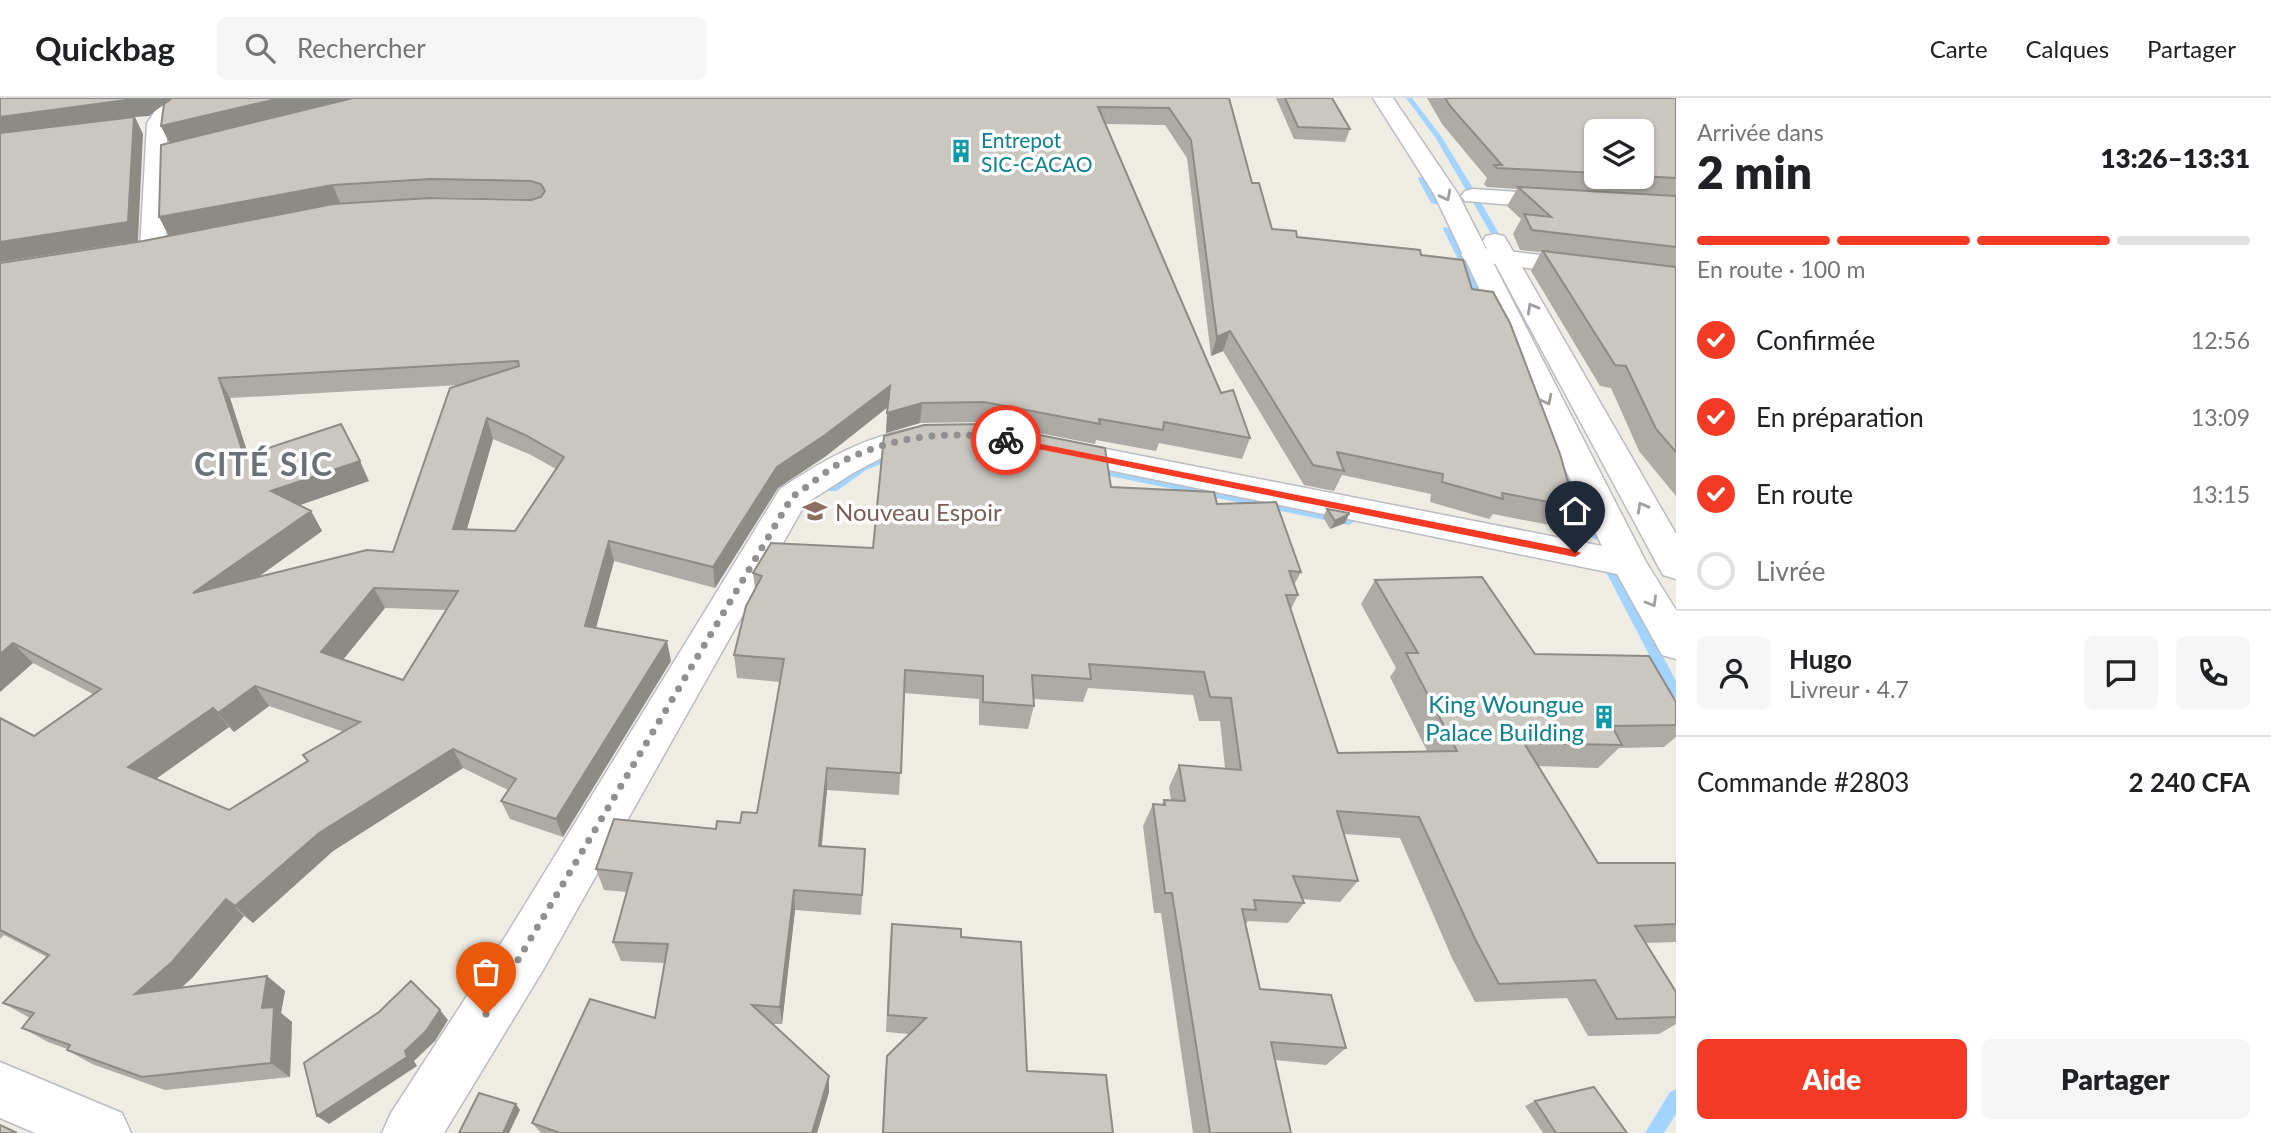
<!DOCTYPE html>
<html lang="fr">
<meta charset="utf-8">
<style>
body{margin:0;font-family:Lato,sans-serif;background:#f6f6f6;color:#202124;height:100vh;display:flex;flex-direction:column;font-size:26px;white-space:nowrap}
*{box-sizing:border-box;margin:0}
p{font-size:23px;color:#757577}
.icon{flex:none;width:38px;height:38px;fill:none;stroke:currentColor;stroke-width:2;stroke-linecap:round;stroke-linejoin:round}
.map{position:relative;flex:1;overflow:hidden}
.side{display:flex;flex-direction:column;background:#fff;width:595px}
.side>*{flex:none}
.tools{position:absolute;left:1584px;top:21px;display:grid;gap:14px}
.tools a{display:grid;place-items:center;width:70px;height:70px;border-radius:10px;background:#fff;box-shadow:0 2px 5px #0004;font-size:35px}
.pin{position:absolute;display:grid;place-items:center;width:60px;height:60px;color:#fff;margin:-72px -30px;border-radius:50% 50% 50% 0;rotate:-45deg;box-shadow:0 0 7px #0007}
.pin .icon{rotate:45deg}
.courier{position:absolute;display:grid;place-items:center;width:70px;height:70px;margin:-35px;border:5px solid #f33a24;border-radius:50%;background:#fff;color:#222;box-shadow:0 2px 9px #0007}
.headline em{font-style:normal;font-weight:800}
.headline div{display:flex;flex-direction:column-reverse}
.headline{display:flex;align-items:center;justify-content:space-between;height:119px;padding:0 21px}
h1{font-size:46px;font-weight:800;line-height:52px}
.bar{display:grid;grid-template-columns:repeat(4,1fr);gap:10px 7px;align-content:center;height:84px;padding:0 21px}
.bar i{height:9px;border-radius:5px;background:#e0e0e0}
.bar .on{background:#f33a24}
.bar p{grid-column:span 4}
.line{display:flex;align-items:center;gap:18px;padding:0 21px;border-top:2px solid #e0e0e0}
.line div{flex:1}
.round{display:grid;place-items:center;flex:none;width:74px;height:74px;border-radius:10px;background:#f6f6f6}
ol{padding:0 21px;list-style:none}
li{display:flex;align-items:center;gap:21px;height:77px}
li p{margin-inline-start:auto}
li .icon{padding:7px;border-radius:50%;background:#f33a24;color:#fff;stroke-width:4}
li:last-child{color:#757577}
li i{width:38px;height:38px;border:4px solid #e0e0e0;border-radius:50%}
.button{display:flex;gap:14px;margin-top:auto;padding:14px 21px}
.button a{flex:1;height:80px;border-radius:10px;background:#f33a24;color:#fff;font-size:28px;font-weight:800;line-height:80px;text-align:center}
.button a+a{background:#f6f6f6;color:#202124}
header{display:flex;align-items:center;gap:42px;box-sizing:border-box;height:98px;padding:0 35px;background:#fff;border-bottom:2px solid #e0e0e0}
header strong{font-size:33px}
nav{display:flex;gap:38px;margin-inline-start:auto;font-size:24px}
.search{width:490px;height:63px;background:#f6f6f6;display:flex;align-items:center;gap:18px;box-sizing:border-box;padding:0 24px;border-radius:10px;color:#757577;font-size:26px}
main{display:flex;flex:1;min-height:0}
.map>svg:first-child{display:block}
</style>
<header>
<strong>Quickbag</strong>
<div class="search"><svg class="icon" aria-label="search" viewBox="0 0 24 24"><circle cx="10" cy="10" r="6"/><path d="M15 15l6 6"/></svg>Rechercher</div>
<nav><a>Carte</a><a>Calques</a><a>Partager</a></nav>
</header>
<main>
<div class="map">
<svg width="1676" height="1035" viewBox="0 0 1676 1035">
<rect width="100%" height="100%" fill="#efede3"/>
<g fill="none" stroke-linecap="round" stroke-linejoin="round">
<path fill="#a3d4ff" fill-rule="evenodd" d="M1406,0h6l29,38 35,57 -1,2h-6l-34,-58z
M1419,79l7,2 13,24 -1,2 -7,-2 -13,-24z
M1475,104l7,2 21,37 -1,2 -7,-2 -21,-37z
M1444,129l7,2 36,73 -1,2 -7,-2 -36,-73z
M897,353l4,1v4l-35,14 -29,21h-8l-1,-2 30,-23z
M1561,363l5,3 36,72 -2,3 -4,1 -6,-4 -34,-72z
M1109,372l240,47 6,4 -6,4 -244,-50 -1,-2 1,-2z
M1609,464l6,4 61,115v17l-5,-1 -68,-131z
M1676,991v25l-12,19h-19l25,-41z"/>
<g stroke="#b8bbc0" stroke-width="3">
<path id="street" d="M175,0h24l-32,25 -1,126 -4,5h-18l-4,-5 7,-126 8,-12z
M1473,91l89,6 8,2 4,5 -4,5 -8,2 -97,-8 -4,-5 4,-5z
M1474,149l202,24v16l-211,-27 -4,-5 4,-5z"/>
</g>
<g stroke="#b9bcc2" stroke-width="3">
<path id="secondary" d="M1373,0h20l65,96 188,368 30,48v49l-14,-4 -45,-81 -562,-115 -11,-3 -5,-7 5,-7 11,-3 547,107 -168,-352z
M1495,136l9,2 3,5 169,293v45l-13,-4 -5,-9 -175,-325 3,-5z
M933,328l11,3 5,7 -5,7 -57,12 -34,18 -48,31 -262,466 -99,163h-62l9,-20 116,-179 273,-445c48,-32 94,-58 153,-63z
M0,964l122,51 9,20h-96l-35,-15z"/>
</g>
<use href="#street" fill="#fff" fill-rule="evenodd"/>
<use href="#secondary" fill="#fff" fill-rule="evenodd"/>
</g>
<path fill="#aeaaa5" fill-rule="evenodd" d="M1229,0l23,85 20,46 25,8 124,18 51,34 103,218 -15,20 -67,-13 -4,5 -59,-17 1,-8 -89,-19 -8,16 -30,-6 -81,-134 -12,5 -24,-198 -22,-33 -60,-1 116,269 29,45 -8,21 -83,-16 -3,8 -60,-11 -1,4 -113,-22 -62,1 -34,10 2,-26 -62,49 -48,32 -63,100 -101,-27 -18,67 75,33 -108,176 -53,-18 -9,-18 7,-11 -45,-22 -130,83 -80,72 -9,-7 -52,62 -11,10 86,-12 18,15 -4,22 11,9 -2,55 -125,13 -73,-26 -25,-14v-1l-19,-7 -26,-14 8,-10 -27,-15 44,-46 -43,-22 -4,4v-221l34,18 59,-42 -60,-31 -33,29v-429l143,-22 26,-5 -10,-19 10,-75 -8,-16zM436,99l98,2 -3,1 -191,3zM460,287l-67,167 -135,25 64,-46 -11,-20 -11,-6 69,-24 -121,-26 -18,-57zM493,341l38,16 25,14 -41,62 -48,-2zM385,510l61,2 -43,70 -60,-21zM269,608l75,26 -36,29 -79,49 -73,-31 73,-52 5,5z
M1276,0h56l18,31 -5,13 -51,-3z
M1427,0h249v398l-37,-45 -28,-63 -11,-2 -69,-115 10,-19 -21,-2 -7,-16 8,-15 -14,-13 10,-17 -30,-2 -3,-3 3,-6 -45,-54zM1596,33h46v46h-46z
M1111,389l106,17 84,68 -7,13 4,10 -7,14 47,144 89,-2 -37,-74 6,-9 -35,-64 14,-24 160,74 141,48v35l-12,10 -45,1 -21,20 -60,-2 60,97h78v79l-30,1 30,49v32l-17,10 -71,2 -21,-38 -92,4 -23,-44 -52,-120 -56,-4 14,47 -18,21 -38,-3 2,4 -16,20 -40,-2 -2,3 14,65 86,59 -20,17 -51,-5 16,73h-98l-32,-220h-7l-11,-87 10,-22 9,1 2,-5h7l-2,-13 10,-22 46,3 -5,-47h-21l-6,-26 -105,-7 -5,14 -49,-3v7l-6,23 -49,-4v-26l-75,-6 -5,102 -72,-5 -5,56 43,3 -4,66 -66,-5 -13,114h-10l57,52v16l-12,41h-276l-9,-10 123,-105 10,-55 -44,-2 -8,-19 14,-50 -23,-2 -8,-21 120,-40 24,-6 17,-10 23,-131 -43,-4 -3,-23 21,-66 -2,-16 120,-25z
M1327,411l22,5 -4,9 -15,6 -7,-12z
M892,826l69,13 66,134 86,62h-231l3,-61 2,-16 22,-22 -23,-2 4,-89z
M1535,1003l92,32h-84l-18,-27z"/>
<path fill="#8d8b86" d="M141,0h30l-22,18 -14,1 8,17 -5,107 -138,21v-145z
M281,0h75l-186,46 -9,-18z
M333,87l7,18 -171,33 -10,-19z
M1230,233l-7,20 -12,5 6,-19z
M219,280l11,20 25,78 -11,-20z
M890,288l-1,20 -63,50 -48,32 -63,100 -2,-21 64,-100z
M922,305l-2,20 -34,10 1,-20z
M487,320l6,21 -32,110 -8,-20z
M360,363l9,20 -86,30 -12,-20z
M311,413l11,20 -114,82 -15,-20z
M1349,416l-4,9 -15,6 5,-8z
M609,443l5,20 -23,85 -6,-20z
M374,490l11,20 -51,63 -13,-19z
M667,543l4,20 -108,176 -7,-18z
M13,545l20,20 -33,29v-38z
M255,588l14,20 -35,26 -16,-19z
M213,610l16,19 -82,58 -19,-18z
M453,651l10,19 -130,83 -80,72 -18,-17 84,-73z
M827,670v22l-8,77v-21z
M794,792l1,20 -13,114 -2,-17z
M226,801l18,17 -52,62 -35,31 -22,-15z
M267,878l18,15 -4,22 11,9 -2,55 -19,-14 -9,-55z
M440,912l8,10 -13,21 -21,20 3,5 -88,58 -12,-8z
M829,978v16l-12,41h-5z
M516,1006l4,6 -11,23h-6z"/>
<path fill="#cac6c0" stroke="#8d8b86" stroke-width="2" fill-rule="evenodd" d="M0,0h141l-141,19z
M172,0h109l-120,28 3,-22z
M353,0h876l23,85h7l13,46 24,2 1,6 123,13 1,5 42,5 9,29 21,3 17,31 50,131 15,53 -73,-14 1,6 -61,-17 1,-8 -106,-22 7,19 -31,-6 -83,-134 -13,6 -26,-197 -22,-32 -71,-1 123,286 12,-3 17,48 -86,-16 -1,8 -64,-11 1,5 -116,-22 -62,1 -35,10 3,-27 -65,49 -48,32 -64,100 -104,-26 -24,85 82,15 -111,178 -55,-18 15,-22 -63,-30 -134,84 -84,73 -9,-7 -54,63 -37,32 132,-18 -5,32 12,-1 -3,56 -129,14 -75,-27 3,-5 -48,-17 12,-15 -31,-10 46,-48 -49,-25v-212l34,18 67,-47 -88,-46 -13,11v-391l143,-22 190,-37 97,-6 101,2 10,-3 4,-6 -4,-7 -10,-3 -101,-2 -97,6 -174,32 2,-72zM518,263l1,5 -69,22 -57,164 -26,-2 -174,43 118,-82 -40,-20 89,-30 -19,-37 -97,32 -25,-78zM487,320l38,17 39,22 -49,74 -62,-2zM374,490l84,3 -55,89 -82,-28zM255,588l105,36 -57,33 5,6 -79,49 -101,-43 85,-59 5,5z
M1285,0h47l18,31 -52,-2z
M1445,0h231v80l-34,-2v-45h-46v42l-99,-5 -3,-3h8l-52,-59z
M134,19l-6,105 -128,20v-109z
M1518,89l158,9v51l-144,-17 -8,-16 27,3z
M1543,153l133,16v185l-20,-23 -30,-63 -11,-1z
M984,326l121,24 6,39 103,5 3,12 59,-2 25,70 -12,-1 9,24h-12l52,158 119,-2 -51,-98h12l-43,-73 107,-3 53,77 114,2 27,46v23l-64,1 10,19 -98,-2 74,120h78v61l-41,2 41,66v25l-59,2 -22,-39 -96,4 -24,-45 -56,-122 -82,-6 21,70 -65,-5 11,27 -50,-3 2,10 -14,-1 18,80 71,6 15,53 -75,-6 20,91h-81l-38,-240h-7l-12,-89 12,1 -1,-5 21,1 -6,-36 62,5 -10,-72 -21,-1 -6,-25 -115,-8 2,15 -59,-4 2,31 -51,-4v-26l-78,-6 -4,103 -74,-5 -8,78 46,3 -3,46 -68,-5 -14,117 -28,-2 77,71 -17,57h-252l-28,-10 58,-124 65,19 13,-74 -55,-2 19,-69 -36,-4 18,-50 102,10 1,-8 23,2 2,-11 15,1 27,-154 -50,-4 12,-49 16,-30 -9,-3 18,-30 102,5 11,-112 40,-11z
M1327,411l22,4v1l-14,7z
M892,826l69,5v8l60,5 6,129 79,4 7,58h-230l4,-77 39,-38 -38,-3z
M411,883l29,29 -14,21 -21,20 2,6 -90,59 -13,-53 75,-51z
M1594,989l33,46h-71l-21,-32z
M479,995l37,11 -13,29h-44z
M0,1027l17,8h-17z"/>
<defs><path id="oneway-chevron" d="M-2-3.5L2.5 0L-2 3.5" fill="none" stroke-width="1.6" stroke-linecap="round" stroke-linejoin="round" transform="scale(1.75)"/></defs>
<g stroke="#9d9fa3">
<use href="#oneway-chevron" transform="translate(1446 98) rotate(62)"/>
<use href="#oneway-chevron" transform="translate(1532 210) rotate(-119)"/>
<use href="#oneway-chevron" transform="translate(1547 302) rotate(63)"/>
<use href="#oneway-chevron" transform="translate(1642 409) rotate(-119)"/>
<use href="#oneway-chevron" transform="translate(1652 504) rotate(60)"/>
</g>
<path fill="#f33a24" d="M1006,339l569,113 6,3 -6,4 -572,-115z"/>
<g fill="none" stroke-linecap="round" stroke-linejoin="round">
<path stroke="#8f9191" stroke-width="7" stroke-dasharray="0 12.6" d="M486,916l306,-517c20,-13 41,-33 64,-42 47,-20 101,-25 150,-15"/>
</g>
<defs>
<g id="building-bare" transform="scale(1.89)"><path d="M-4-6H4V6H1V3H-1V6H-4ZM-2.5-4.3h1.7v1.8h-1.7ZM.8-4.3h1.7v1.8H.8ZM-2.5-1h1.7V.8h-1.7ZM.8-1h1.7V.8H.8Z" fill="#0f9aa8" stroke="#fff" stroke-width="2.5" paint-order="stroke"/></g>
<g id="school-bare" transform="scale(1.89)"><path d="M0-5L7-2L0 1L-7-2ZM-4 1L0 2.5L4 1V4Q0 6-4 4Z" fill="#8d6e63" stroke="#fff" stroke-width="2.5" paint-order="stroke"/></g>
</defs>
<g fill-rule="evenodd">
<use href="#building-bare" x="961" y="53"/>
<use href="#school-bare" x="815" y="413"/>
<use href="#building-bare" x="1604" y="619"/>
</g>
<g text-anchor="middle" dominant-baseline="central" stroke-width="7" stroke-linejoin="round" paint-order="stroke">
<g font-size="21" fill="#0d838f" stroke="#fff" text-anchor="start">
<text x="981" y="41">Entrepot<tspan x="981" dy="24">SIC-CACAO</tspan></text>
</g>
<g font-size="24" fill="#785e54" stroke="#fff" text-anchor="start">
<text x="835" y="413">Nouveau Espoir</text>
</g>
<g font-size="24" fill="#0d838f" stroke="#fff" text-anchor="end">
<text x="1584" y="605">King Woungue<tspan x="1584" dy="28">Palace Building</tspan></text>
</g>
<g font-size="32" font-weight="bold" letter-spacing="2" fill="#6c7177" stroke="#fff">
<text x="264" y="365">CITÉ SIC</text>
</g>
</g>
</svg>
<div class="tools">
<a><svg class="icon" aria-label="layers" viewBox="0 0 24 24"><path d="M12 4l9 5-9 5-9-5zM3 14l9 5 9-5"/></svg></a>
</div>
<div class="pin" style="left:486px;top:916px;background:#ea580c"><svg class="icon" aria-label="bag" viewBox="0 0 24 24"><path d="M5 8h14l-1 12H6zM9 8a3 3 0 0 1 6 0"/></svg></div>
<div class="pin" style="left:1575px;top:455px;background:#1f2937"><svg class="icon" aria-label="home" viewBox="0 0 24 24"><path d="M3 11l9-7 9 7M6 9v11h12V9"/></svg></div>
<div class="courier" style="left:1006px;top:342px"><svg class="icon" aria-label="bike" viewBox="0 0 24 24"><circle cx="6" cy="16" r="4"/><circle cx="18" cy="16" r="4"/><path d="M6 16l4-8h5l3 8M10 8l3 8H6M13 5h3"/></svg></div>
</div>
<section class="side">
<div class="headline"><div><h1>2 min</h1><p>Arrivée dans</p></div><em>13:26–13:31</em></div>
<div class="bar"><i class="on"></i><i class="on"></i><i class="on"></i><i></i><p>En route · 100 m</p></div>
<ol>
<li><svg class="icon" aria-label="check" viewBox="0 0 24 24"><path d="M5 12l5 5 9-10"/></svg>Confirmée<p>12:56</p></li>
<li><svg class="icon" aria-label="check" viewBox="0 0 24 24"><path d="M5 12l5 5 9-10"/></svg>En préparation<p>13:09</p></li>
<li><svg class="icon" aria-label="check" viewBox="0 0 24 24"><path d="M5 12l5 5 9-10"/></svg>En route<p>13:15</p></li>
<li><i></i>Livrée</li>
</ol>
<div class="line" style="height:126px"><a class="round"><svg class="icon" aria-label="person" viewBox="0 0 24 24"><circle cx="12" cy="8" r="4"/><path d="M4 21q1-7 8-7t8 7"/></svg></a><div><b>Hugo</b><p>Livreur · 4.7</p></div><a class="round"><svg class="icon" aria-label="chat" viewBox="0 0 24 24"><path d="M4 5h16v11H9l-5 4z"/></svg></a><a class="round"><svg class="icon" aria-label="phone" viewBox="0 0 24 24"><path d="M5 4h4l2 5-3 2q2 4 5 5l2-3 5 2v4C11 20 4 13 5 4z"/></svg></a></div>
<div class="line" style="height:91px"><div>Commande #2803</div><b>2 240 CFA</b></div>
<div class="button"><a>Aide</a><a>Partager</a></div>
</section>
</main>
